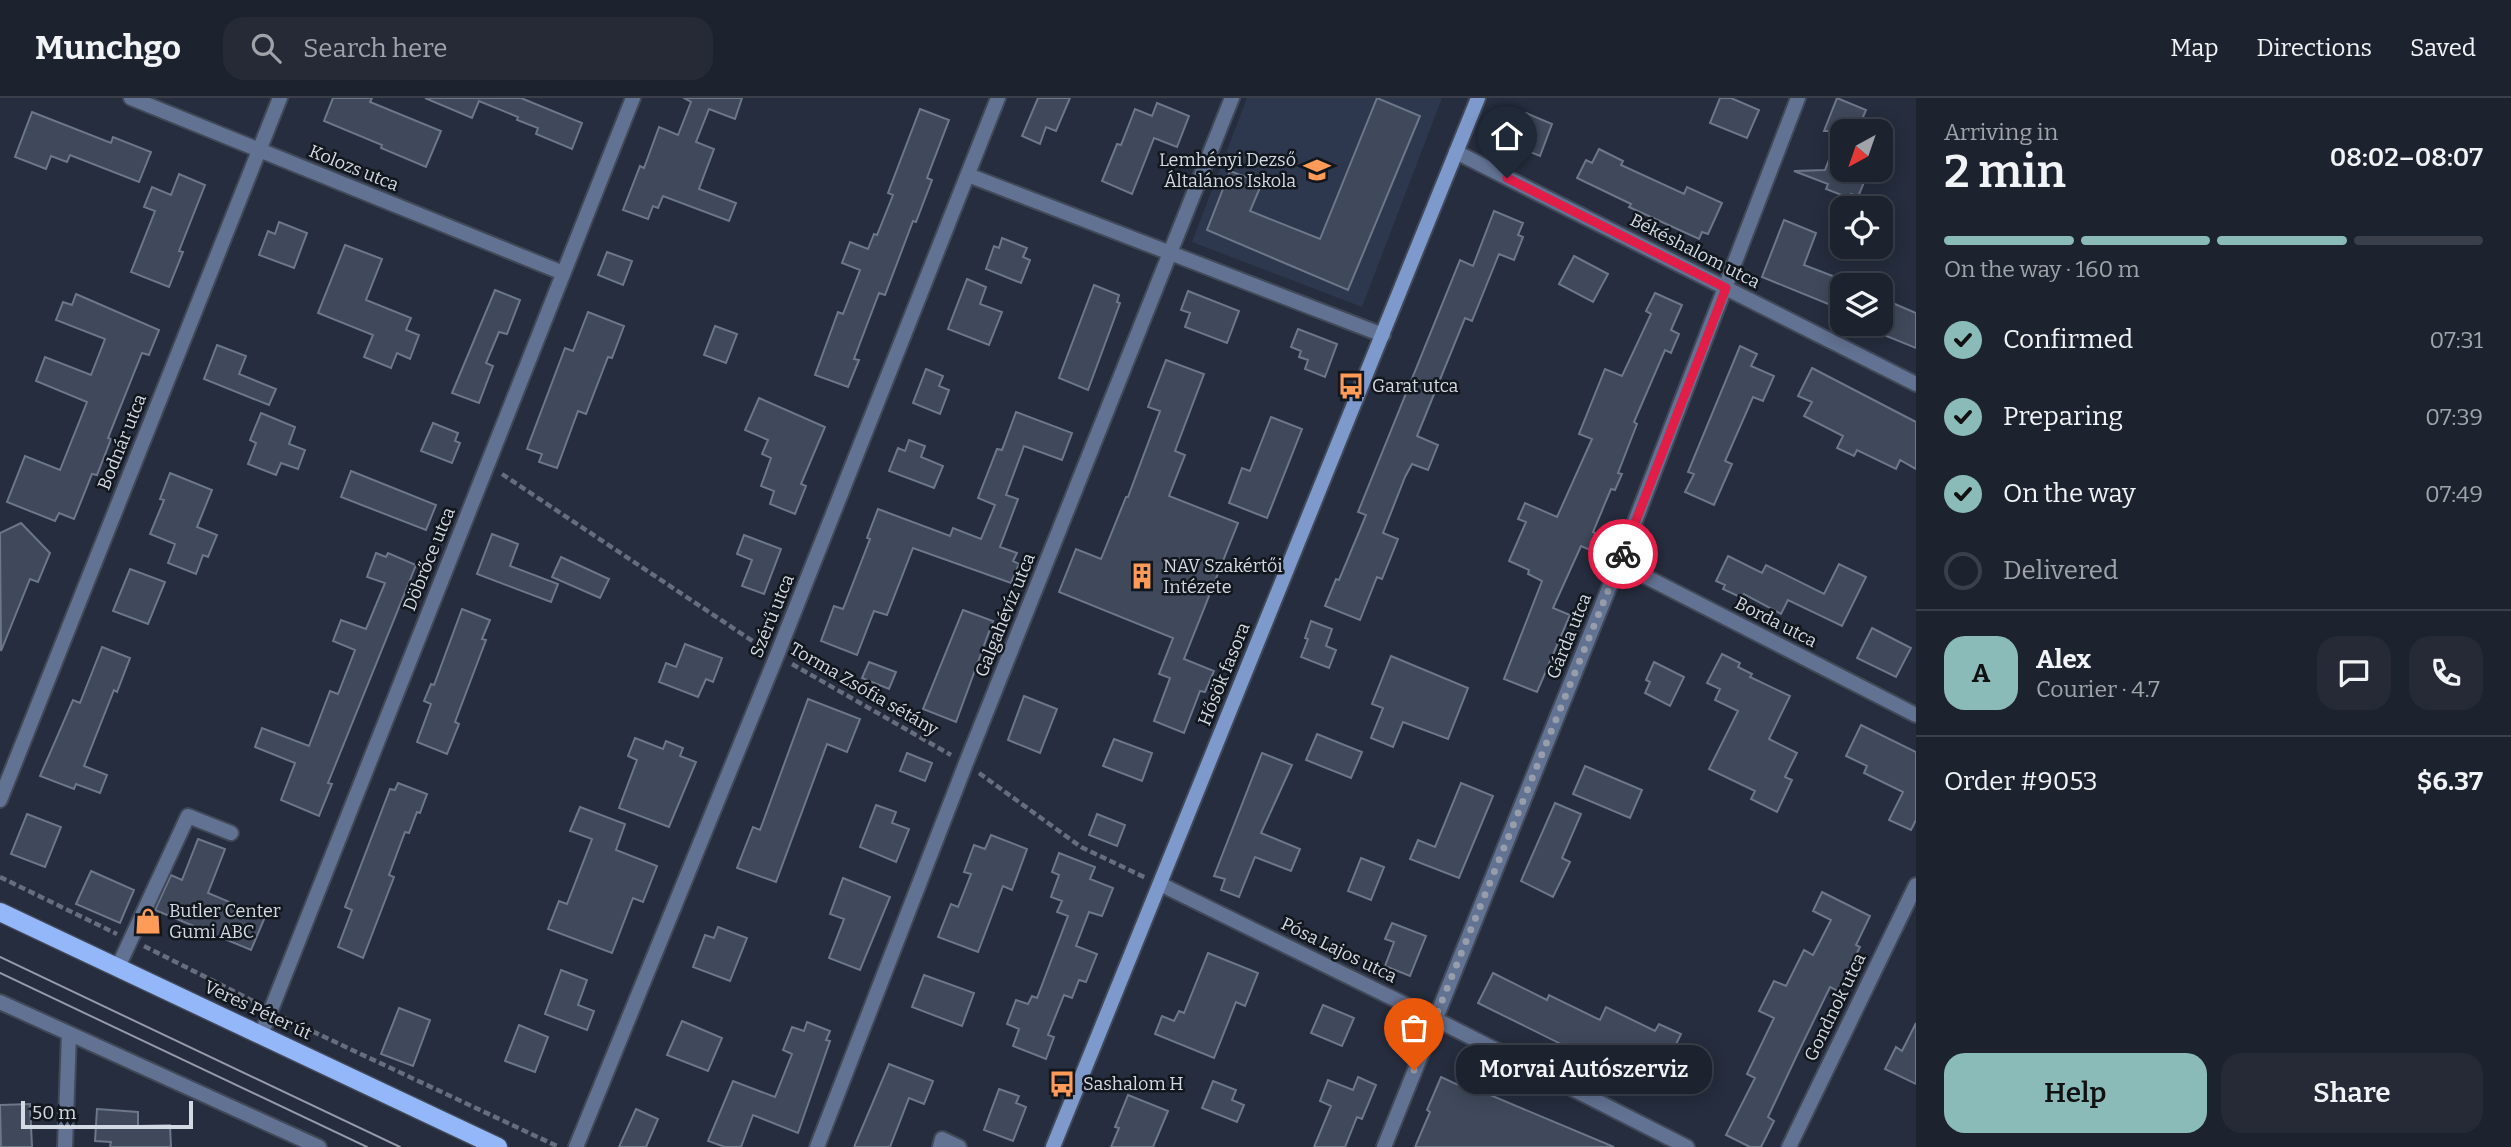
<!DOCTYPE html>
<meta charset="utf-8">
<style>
body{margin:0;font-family:Bitter,serif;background:#252a36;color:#f1f3f6;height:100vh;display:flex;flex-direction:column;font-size:26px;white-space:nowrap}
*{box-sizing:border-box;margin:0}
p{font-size:23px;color:#a0a4aa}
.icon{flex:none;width:38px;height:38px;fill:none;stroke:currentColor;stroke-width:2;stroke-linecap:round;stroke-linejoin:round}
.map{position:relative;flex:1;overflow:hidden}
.details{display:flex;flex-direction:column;background:#1c222e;width:595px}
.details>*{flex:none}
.needle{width:46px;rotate:220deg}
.tools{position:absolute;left:1830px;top:21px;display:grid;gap:14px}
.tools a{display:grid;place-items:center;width:63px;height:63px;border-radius:14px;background:#1c222e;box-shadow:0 4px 18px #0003,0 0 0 2px #3a3f4a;font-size:35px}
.scale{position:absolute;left:21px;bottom:18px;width:172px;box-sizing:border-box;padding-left:7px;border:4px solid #d4dae4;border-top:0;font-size:19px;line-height:24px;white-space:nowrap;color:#d4dae4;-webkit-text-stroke:5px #12161d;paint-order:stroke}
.pin{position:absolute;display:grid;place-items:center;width:60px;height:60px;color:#fff;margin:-72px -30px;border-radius:50% 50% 50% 0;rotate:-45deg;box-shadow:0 0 7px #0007}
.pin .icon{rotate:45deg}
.courier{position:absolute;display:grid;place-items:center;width:70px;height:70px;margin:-35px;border:5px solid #e11d48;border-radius:50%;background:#fff;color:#222;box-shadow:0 2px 9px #0007}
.bubble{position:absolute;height:49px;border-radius:21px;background:#1c222e;box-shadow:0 4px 18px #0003,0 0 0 2px #3a3f4a;font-size:23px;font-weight:600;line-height:49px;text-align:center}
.head em{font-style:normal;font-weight:600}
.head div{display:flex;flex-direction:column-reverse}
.head{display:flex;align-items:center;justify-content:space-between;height:119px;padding:0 28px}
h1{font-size:46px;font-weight:600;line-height:52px}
.bar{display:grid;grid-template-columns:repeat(4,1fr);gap:10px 7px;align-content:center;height:84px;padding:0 28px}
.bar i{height:9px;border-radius:5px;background:#3a3f4a}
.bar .active{background:#8bbbb9}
.bar p{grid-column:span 4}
.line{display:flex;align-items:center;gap:18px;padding:0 28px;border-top:2px solid #3a3f4a}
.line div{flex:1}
.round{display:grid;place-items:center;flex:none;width:74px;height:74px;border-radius:21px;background:#252a36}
ol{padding:0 28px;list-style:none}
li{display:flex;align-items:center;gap:21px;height:77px}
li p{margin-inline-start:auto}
li .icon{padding:7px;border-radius:50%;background:#8bbbb9;color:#111;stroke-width:4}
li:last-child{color:#a0a4aa}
li i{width:38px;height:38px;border:4px solid #3a3f4a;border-radius:50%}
.action{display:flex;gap:14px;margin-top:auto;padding:14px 28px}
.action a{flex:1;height:80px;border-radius:21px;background:#8bbbb9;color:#111;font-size:28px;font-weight:600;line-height:80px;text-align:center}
.action a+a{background:#252a36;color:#f1f3f6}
header{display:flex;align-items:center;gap:42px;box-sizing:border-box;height:98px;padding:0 35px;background:#1c222e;border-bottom:2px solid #3a3f4a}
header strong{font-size:33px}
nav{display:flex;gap:38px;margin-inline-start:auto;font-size:24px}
.search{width:490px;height:63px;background:#252a36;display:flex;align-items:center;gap:18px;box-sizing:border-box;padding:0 24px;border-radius:21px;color:#a0a4aa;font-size:26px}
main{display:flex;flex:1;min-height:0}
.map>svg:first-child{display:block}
</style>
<header>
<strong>Munchgo</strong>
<div class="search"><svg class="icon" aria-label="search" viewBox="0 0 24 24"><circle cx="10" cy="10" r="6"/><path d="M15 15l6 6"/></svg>Search here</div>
<nav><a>Map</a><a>Directions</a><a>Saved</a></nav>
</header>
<main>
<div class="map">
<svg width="1916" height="1049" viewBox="0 0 1916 1049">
<rect width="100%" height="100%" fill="#252d3e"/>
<path fill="#2d384e" d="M1247,0h195l-80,209 -170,-65z"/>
<path fill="#3f495b" stroke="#6d778a" stroke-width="2" d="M333,0h39l-2,4 71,29 -15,36 -45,-19 1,-3 -58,-24z
M425,0h96l61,25 -10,26 -36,-15 2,-6 -21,-8 1,-3 -39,-16 -7,17z
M684,0h58l-7,21 -26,-10 -13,33 18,7 -15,40 37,14 -7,18 -66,-25 -5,12 -5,-2 -5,13 -25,-9 17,-44 4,2 15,-41 19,8 13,-33z
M1038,0h32l-14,33 -10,-4 -6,17 -18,-8z
M1377,0l43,18 -72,174 -141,-60 23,-59 32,12 -12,28 70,28z
M1720,0h11l28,12 -12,28 -37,-15z
M1837,0l29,12 -9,21h-14v39h26l-11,27 -7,-3 -2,4 -23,-9 2,-5 -34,-13 31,-1 15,-39h-16z
M1157,5l32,13 -12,31 -23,-9 -22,56 -30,-13 15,-37 4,1 14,-36 17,7z
M920,11l29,11 -22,58 5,2 -16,42 -3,-1 -28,74 -6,-2 -25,66 5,1 -11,27 -33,-12 23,-63 5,2 17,-44 -18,-7 8,-21 18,7 6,-15 3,1 16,-40 -5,-2z
M32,14l79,31 2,-6 38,15 -12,30 -69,-27 -3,7 -16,-6 -5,13 -31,-12z
M1526,15l26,11 -12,32 -27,-11z
M1599,51l24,12 -2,4 63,29 3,-7 35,16 -14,31 -6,-2 -3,7 -70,-32 2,-3 -54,-26 9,-18 6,3z
M179,76l26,11 -26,66 4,1 -14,35 -38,-15 24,-61 -11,-4 8,-20 19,8z
M1494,113l29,12 -5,12 5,2 -9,23 -15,-6 -27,67 -7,-3 -48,118 21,9 -10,25 -16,-6 -7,13 -22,56 15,6 -16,40 -5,-2 -17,43 -35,-14 11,-27 3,1 27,-65 -8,-3 102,-252 13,6z
M1784,122l32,13 -12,32 39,15v30l-81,-33z
M279,124l28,11 -13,35 -35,-13 9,-24 7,3z
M1002,140l25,10 -4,9 7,3 -9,23 -35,-14 8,-23 5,2z
M345,147l37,14 -16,41 45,18 -5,12 13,5 -9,24 -13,-6 -6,15 -27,-11 9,-22 -55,-22z
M607,154l25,9 -9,24 -25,-10z
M1574,158l34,18 -15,28 -34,-18z
M967,181l19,8 -6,17 22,8 -13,33 -41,-16z
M1094,187l25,10 -2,7 3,1 -32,87 -29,-12z
M495,192l25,10 -13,34 -8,-2 -13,31 7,3 -14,37 -27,-10z
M1188,193l51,20 -12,32 -42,-16 5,-14 -9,-3z
M1655,195l27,12 -11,25 8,4 -8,19 -6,-3 -31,72 3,2 -19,49 4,1 -7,16 -4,-1 -18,43 4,2 -7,16 -9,-4 -28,62 17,7 -33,77 -33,-13 38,-98 -14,-7 1,-4 -20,-9 17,-39 -8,-3 7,-16 32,14 35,-78 -13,-5 26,-65 17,7 29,-62 -5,-3z
M76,196l83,36 -10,25 -7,-2 -34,85 3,1 -14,36 -5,-1 -18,45 -15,-6 -4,8 -48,-19 18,-46 35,14 27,-68 -51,-21 9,-24 46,18 14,-36 -49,-19 7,-18 9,3z
M1881,200l35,15v35l-59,-24h24z
M588,214l36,14 -12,32 -4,-1 -22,57 -8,-3 -21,57 -18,-6 3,-8 -15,-5 38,-101 8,3z
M715,228l22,8 -11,29 -22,-8z
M1298,231l39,15 -12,33 -20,-8 3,-9 -9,-3 2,-6 -10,-4z
M217,247l29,11 -7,18 37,15 -7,16 -65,-26z
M1740,248l17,8 -6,12 23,10 -11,25 -10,-4 -28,64 7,3 -18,41 -29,-13 9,-18 -6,-2z
M1166,262l38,14 -29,77 10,4 -16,41 69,27 -54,136 30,12 -9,21 -5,-1 -16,42 -30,-12 16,-43 -11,-4 14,-36 -114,-46 17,-43 25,10 25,-62h2l32,-86 -12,-4z
M1812,270l104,54v47l-16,-9 -4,9 -39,-19 -3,6 -17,-8 6,-12 -39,-20 8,-14 -14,-6z
M926,271l17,7 -4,10 10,4 -9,24 -27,-11z
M759,300l66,29 -24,57 5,2 -11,28 -25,-10 4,-13 -13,-5 10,-28 -9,-4 6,-14 -23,-10z
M1016,314l56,21 -10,27 -38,-14 -18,49 12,4 -18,48 17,6 -4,8 6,3 -8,19 -98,-35 -26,67 -13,-4 -17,44 -36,-14 13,-35 9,3 27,-70 -3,-1 11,-29 72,27 3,-8 28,11 14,-34 -17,-7 19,-49 5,1z
M261,315l34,14 -6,17 16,6 -7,19 -17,-6 -5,12 -28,-11 8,-21 -6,-3z
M1271,319l31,12 -35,89 -38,-15 13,-35 8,3z
M433,325l25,10 -3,8 5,2 -8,20 -31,-12z
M909,342l16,6 -4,11 22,9 -9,22 -45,-17 9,-23 7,3z
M351,373l85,34 -10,25 -85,-33z
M170,375l42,17 -15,37 20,8 -9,22 -5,-2 -7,19 -28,-11 7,-19 -25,-10 14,-34 -4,-1z
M21,425l29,30 -12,29 -8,-3 -29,72 -1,-118z
M492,436l26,10 -8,22 48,18 -7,18 -74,-28z
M744,437l37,14 -17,45 -22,-8 10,-26 -15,-6z
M376,455l10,4 2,-4 28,12 -88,218 4,1 -13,32 -38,-16 14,-37 -40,-16 7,-19 47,18 21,-55 8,3 17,-44 -22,-9 8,-21 25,9 19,-46 -18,-6z
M1728,458l34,17 4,-8 58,29 15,-30 27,13 -24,49 -54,-26 -7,14 -37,-20 -2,4 -19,-9 2,-4 -9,-4z
M561,459l48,22 -9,19 -48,-21z
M130,471l35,13 -17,42 -35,-13z
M462,511l28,11 -8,19 4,1 -31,82 4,2 -12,30 -30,-12 14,-38 -7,-3 7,-17 3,1z
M963,512l30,11 -37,101 -33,-13z
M1311,523l21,8 -6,17 10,4 -7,18 -28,-11 7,-18 -3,-1z
M1872,530l39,20 -15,29 -39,-19z
M685,546l37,14 -9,24 -7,-3 -8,18 -39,-15 7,-19 10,4z
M102,549l28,11 -13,34 -3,-2 -30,76 23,9 -7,18 -24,-9 -2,5 -34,-13 33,-76 7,3z
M1722,556l18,9 -2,4 14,7 -2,3 40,19 -21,43 28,14 -12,24 7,3 -15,32 -26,-13 4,-8 -46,-22 29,-58 -23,-11 5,-11 -13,-6z
M1391,558l77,32 -20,51 -45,-17 -10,25 -22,-9 12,-30 -11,-4z
M869,564l27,10 -7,17 -27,-11z
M1654,564l30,15 -14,29 -25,-13 5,-11 -4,-2z
M1024,598l33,13 -17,44 -32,-13z
M808,601l52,20 -13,33 -20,-8 -51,138 -39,-14 16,-41 7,3z
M1861,627l55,27v68l-5,10 -22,-10 14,-28 -39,-19 3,-7 -21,-10z
M1317,636l45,18 -11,26 -45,-18z
M635,640l28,11 3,-8 17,7 -3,8 16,6 -27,65 -50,-19 18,-48 -9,-4z
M1114,641l38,14 -10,28 -39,-15z
M907,655l25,10 -7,18 -25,-10z
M1262,655l30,12 -31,68 39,16 -9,22 -36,-14 -16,40 -18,-7 4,-11 -11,-3z
M1585,668l57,24 -12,28 -57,-24z
M398,685l29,11 -7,19 -3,-1 -8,21 -4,-1 -16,43 5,2 -31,81 -25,-11 14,-37 -7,-3 45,-118 5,1z
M1461,685l32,13 -34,82 -49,-19 8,-19 17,7z
M1555,705l26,11 -19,44 8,4 -17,35 -32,-16z
M876,707l20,7 -4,11 17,6 -13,33 -36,-15z
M580,709l45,17 -9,26 41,16 -14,36 -10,-4 -21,55 -64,-24 11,-28 8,3 25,-65 -22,-8z
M27,716l34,13 -16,40 -34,-13z
M1097,716l28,11 -8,21 -28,-11z
M991,737l36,14 -15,41 -9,-4 -25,66 -40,-15 13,-33 7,3 13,-33 -7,-2 10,-27 11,4z
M198,741l27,10 -17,44 57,24 -14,33 -96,-40 16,-35 11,5z
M1059,755l36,14 -5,12 23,9 -11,28 -13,-4 -13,34 21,8 -11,28 -7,-2 -7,18 -8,-3 -16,40 6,2 -8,22 -33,-13 6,-17 -12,-5 9,-24 12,4 4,-8 5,2 31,-82 -11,-4 5,-11 -11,-4 8,-22 -7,-3z
M1361,760l23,9 -13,33 -23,-9z
M91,773l43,19 -14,33 -44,-19z
M843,780l47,19 -30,73 -31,-12 15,-39 -14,-5z
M1822,794l48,24 -14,29 4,2 -22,44 -8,-4 -33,68 -29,62 6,4 -13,26h-11l-24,-12 29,-57 -8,-4 27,-56 -15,-7 15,-30 12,5 18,-36 9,5 18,-35 -18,-9z
M1392,825l34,13 -16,40 -25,-10 9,-24 -9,-3z
M718,829l29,11 -17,43 -37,-14 12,-32 9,3z
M1208,855l50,20 -13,33 -9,-4 -22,56 -59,-24 7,-18 12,5 5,-10 5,2z
M561,872l26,10 -9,25 16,6 -7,19 -42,-16z
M1493,875l54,27 2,-5 51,25 6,-13 49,24 4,-7 22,10 -15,31 8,4 -12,25 -184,-91z
M924,877l50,18 -12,33 -50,-19z
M1323,907l31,13 -12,28 -31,-13z
M399,910l31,12 -17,46 -32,-12z
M682,923l40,17 -14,33 -41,-16z
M807,924l23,9 -4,9 4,1 -32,92 -45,-18 -12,32h-16l-17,-6 25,-60 42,16 17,-43 -9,-4 9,-23 12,4z
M1916,925v61l-31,-15 11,-22 6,4z
M519,927l29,12 -13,35 -30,-11z
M889,966l44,17 -9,23 -15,-6 -19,49h-36z
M1358,979l18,8 -14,34 -5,-2 -12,30h-31l17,-41 -11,-5 8,-21 25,10z
M1441,979l17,8 2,-5 24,10 -1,2 131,55h-199l15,-35 -3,-2z
M1213,983l23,9 -4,10 12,5 -7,17 -35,-14z
M999,991l20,7 -3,7 10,4 -13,34 -29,-11z
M1128,997l40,16 -15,36h-42l8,-19 -4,-1z
M30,1006l2,43h-31l-1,-42z
M97,1011l41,3v14l32,-1 1,22h-61l1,-5 -16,-1z
M636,1011l22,10 -12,28h-27z"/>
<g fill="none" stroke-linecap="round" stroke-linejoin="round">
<g stroke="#414959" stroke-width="18">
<path id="lane" d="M118,869l70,-151 43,17
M940,1049l2,-8 17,8"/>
</g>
<g stroke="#414959" stroke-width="18">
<path id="street" d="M131,0l432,175
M1456,54l460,232
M968,77l415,160
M1619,465l297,152
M0,702l280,-702
M1160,786l275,135 252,128
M0,904l319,145
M261,937l372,-937
M65,1049l4,-113
M576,1049l201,-492 221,-557
M817,1049l149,-384 266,-665
M1384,1049l235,-584 179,-465
M1789,1049l127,-262"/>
</g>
<g stroke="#414959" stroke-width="18">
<path id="secondary" d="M1053,1049l425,-1049"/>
</g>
<g stroke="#414959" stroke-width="21">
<path id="primary" d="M0,814l498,235"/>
</g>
<path stroke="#666d7c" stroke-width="4.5" stroke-dasharray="7 3.5" stroke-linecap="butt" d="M502,376l261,174
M792,566l159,91
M979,675l102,74 65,31
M0,779l117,57
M144,848l111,56
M284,920l275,129"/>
<use href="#lane" stroke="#627292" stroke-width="14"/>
<use href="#street" stroke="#627292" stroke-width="14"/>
<use href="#secondary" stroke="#7e99cc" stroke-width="14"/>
<use href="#primary" stroke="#94b7f9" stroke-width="18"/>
<path stroke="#949aa7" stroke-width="2" d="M0,859l400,190
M0,875l367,174"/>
</g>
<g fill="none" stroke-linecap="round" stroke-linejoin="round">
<path stroke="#979daa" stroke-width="7" stroke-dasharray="0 12.6" d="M1414,972l209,-516"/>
<path stroke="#e11d48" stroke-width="9" d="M1507,80l219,110 -103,266"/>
</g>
<defs>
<g id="school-bare" transform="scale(2.1)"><path d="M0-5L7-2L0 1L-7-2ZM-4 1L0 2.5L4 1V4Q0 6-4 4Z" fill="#fe9b58" stroke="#12161d" stroke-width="2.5" paint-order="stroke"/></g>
<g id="bus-bare" transform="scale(2.1)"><path d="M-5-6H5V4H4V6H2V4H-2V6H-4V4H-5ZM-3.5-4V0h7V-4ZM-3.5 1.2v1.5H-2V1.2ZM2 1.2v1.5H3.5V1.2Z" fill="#fe9b58" stroke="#12161d" stroke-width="2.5" paint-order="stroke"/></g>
<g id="building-bare" transform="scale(2.1)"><path d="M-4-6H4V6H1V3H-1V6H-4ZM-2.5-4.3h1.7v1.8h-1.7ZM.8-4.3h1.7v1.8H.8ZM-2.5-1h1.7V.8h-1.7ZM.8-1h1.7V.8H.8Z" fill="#fe9b58" stroke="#12161d" stroke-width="2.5" paint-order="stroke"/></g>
<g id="shop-bare" transform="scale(2.1)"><path d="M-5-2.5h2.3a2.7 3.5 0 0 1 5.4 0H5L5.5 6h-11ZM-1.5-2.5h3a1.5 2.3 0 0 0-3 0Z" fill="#fe9b58" stroke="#12161d" stroke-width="2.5" paint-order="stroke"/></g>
</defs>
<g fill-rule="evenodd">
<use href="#school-bare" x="1317" y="72"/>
<use href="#bus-bare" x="1351" y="288"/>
<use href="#building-bare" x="1142" y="478"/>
<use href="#shop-bare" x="148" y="823"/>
<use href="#bus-bare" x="1062" y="986"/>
</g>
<g text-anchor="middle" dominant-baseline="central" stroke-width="5" stroke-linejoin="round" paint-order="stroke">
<g font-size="18" fill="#d4dae4" stroke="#12161d" text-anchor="start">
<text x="1296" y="62" text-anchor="end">Lemhényi Dezső<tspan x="1296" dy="21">Általános Iskola</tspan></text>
<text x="1372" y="288">Garat utca</text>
<text x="1163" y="468">NAV Szakértői<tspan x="1163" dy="21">Intézete</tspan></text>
<text x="169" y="813">Butler Center<tspan x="169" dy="21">Gumi ABC</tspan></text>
<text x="1083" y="986">Sashalom H</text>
</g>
<g font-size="18" fill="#d4dae4" stroke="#12161d">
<text transform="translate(354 70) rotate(22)">Kolozs utca</text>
<text transform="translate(1695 153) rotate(27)">Békéshalom utca</text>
<text transform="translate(122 344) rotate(-68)">Bodnár utca</text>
<text transform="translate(429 461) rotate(-68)">Döbrőce utca</text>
<text transform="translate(1005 517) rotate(-68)">Galgahévíz utca</text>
<text transform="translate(772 518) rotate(-68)">Szérű utca</text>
<text transform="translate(1776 524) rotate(27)">Borda utca</text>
<text transform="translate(1569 538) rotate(-68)">Gárda utca</text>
<text transform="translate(1224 576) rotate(-68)">Hősök fasora</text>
<text transform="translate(864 591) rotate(30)">Torma Zsófia sétány</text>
<text transform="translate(1339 852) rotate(26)">Pósa Lajos utca</text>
<text transform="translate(1835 909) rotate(-64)">Gondnok utca</text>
<text transform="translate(258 912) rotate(25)">Veres Péter út</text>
</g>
</g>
</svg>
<div class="tools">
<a><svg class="needle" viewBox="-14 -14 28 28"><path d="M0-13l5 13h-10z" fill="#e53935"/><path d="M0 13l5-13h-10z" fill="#a0a4aa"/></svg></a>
<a><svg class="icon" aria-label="locate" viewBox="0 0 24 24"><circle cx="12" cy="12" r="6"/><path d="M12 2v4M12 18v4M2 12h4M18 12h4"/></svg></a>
<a><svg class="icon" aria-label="layers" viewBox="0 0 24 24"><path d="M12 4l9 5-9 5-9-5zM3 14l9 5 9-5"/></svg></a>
</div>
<div class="scale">50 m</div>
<div class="pin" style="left:1414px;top:972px;background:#ea580c"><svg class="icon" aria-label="bag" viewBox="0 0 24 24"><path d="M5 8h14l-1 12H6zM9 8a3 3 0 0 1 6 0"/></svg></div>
<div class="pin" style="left:1507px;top:80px;background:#1f2937"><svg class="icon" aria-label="home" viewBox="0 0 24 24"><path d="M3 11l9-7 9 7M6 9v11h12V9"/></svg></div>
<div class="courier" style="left:1623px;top:456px"><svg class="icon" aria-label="bike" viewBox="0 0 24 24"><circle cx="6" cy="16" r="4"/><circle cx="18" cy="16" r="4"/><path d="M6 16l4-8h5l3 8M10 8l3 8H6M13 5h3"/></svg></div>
<div class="bubble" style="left:1456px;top:947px;width:256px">Morvai Autószerviz</div>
</div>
<section class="details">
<div class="head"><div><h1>2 min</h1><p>Arriving in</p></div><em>08:02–08:07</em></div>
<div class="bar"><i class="active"></i><i class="active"></i><i class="active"></i><i></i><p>On the way · 160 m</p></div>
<ol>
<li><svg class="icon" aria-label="check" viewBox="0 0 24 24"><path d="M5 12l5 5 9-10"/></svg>Confirmed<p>07:31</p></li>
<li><svg class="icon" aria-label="check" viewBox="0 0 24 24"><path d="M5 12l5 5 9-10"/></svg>Preparing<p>07:39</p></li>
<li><svg class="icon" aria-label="check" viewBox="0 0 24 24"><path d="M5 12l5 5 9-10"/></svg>On the way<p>07:49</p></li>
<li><i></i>Delivered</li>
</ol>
<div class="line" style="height:126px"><b class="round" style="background:#8bbbb9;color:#111">A</b><div><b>Alex</b><p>Courier · 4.7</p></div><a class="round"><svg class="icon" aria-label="chat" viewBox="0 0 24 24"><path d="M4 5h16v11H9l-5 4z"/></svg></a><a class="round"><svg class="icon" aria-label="phone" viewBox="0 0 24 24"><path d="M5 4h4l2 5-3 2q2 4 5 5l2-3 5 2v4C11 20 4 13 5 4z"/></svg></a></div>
<div class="line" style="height:91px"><div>Order #9053</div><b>$6.37</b></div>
<div class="action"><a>Help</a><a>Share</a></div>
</section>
</main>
